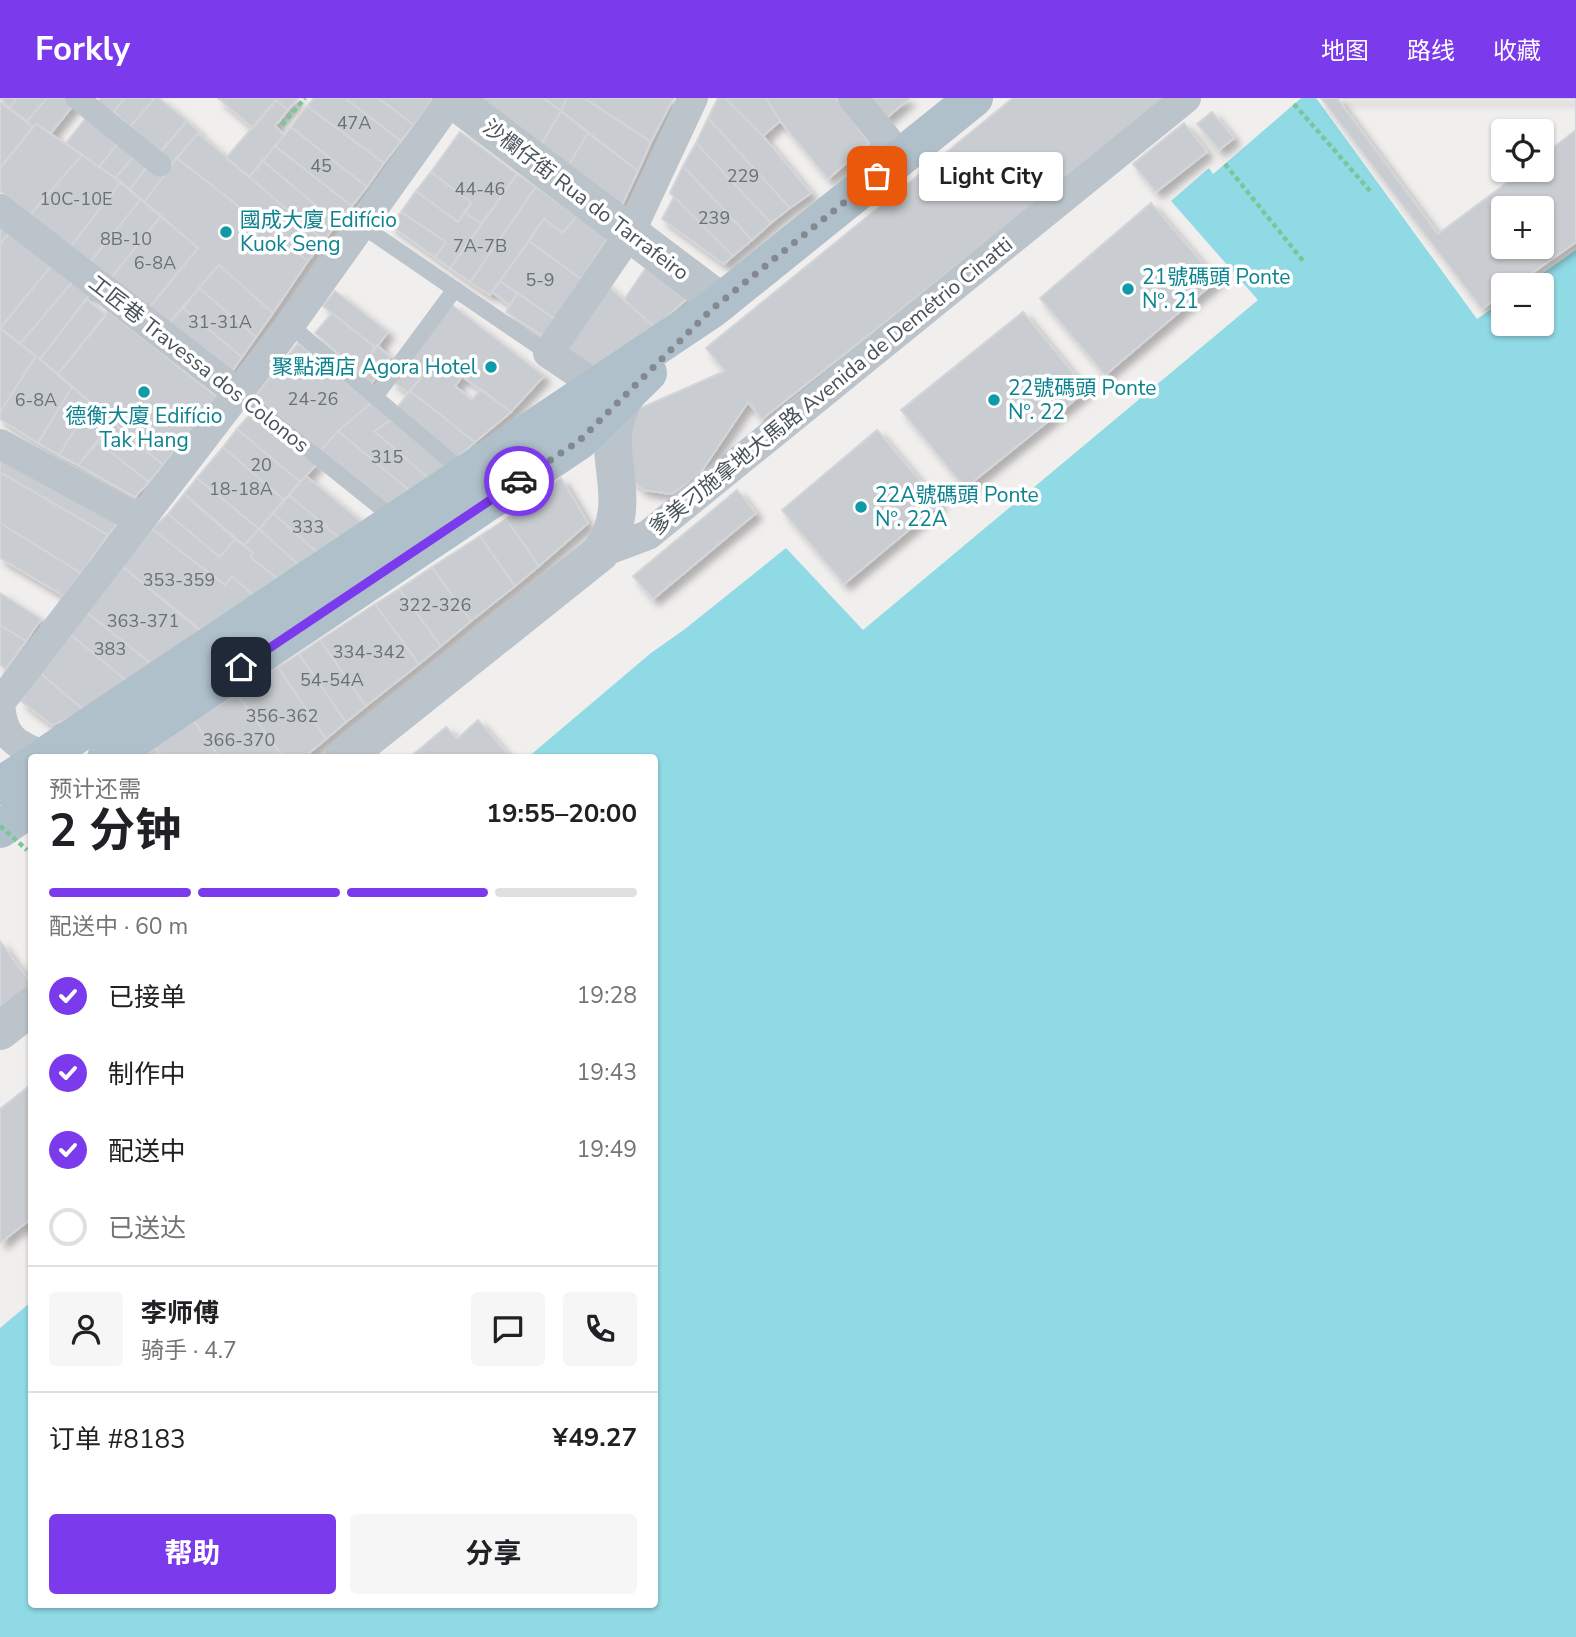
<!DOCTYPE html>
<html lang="zh">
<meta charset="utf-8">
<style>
body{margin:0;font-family:"Nunito Sans","Noto Sans SC",sans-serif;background:#f6f6f6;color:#202124;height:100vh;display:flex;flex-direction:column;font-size:26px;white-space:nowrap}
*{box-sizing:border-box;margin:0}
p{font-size:23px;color:#757577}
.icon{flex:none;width:38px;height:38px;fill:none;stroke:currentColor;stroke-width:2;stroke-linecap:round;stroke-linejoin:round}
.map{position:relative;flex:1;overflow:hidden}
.details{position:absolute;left:28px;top:656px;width:630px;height:854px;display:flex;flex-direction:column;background:#fff;border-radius:7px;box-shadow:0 2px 5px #0004}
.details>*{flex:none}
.controls{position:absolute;left:1491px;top:21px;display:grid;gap:14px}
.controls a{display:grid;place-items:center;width:63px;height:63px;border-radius:7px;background:#fff;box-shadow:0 2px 5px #0004;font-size:35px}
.pin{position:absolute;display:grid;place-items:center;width:60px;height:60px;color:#fff;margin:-30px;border-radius:14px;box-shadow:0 4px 10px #0006}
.courier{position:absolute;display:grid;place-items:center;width:70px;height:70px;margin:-35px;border:5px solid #7c3aed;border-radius:50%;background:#fff;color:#222;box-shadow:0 2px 9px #0007}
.bubble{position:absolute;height:49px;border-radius:7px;background:#fff;box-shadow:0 2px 5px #0004;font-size:23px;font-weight:700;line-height:49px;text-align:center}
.headline em{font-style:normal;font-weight:700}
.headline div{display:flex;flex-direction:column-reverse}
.headline{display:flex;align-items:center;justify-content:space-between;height:119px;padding:0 21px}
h1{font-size:46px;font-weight:700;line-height:52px}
.bar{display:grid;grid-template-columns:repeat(4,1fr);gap:10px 7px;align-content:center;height:84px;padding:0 21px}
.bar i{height:9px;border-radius:5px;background:#e0e0e0}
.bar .active{background:#7c3aed}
.bar p{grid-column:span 4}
.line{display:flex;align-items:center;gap:18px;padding:0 21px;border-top:2px solid #e0e0e0}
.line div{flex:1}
.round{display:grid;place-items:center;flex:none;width:74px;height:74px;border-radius:7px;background:#f6f6f6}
ol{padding:0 21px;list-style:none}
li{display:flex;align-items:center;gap:21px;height:77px}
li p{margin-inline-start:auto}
li .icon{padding:7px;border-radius:50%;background:#7c3aed;color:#fff;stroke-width:4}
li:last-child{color:#757577}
li i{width:38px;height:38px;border:4px solid #e0e0e0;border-radius:50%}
.action{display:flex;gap:14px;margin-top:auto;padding:14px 21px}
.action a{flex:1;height:80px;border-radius:7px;background:#7c3aed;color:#fff;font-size:28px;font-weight:700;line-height:80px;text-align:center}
.action a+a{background:#f6f6f6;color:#202124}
header{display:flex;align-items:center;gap:42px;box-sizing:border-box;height:98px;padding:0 35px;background:#7c3aed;color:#fff}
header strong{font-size:33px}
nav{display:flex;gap:38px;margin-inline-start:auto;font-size:24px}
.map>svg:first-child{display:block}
</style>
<header>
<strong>Forkly</strong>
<nav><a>地图</a><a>路线</a><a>收藏</a></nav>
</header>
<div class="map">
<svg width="1576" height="1539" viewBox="0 0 1576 1539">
<defs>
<filter id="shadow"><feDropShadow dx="6" dy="6" stdDeviation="3.5" flood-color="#0004"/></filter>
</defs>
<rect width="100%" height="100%" fill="#f1eeee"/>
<path fill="#90dae5" d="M1301,0h15l161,221 26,-18v23h39v-39h-16l50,-35v1387h-1576v-309l31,-26 1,303h622v-847h-127l124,-105 34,-24 101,-81 77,82 395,-330 -87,-99 38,-33 5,5z"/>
<path fill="#f1eeee" d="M1296,0h5l-88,76 -4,-6 2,-2 3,3z"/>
<path fill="#c9ccd0" stroke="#d3d5d9" stroke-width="2" fill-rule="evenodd" filter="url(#shadow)" d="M0,0h17l-8,10z
M17,0h30l-20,23 -18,-13z
M47,0h24l5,4 -25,31 -15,-9 -3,3 -7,-5z
M101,0h24l-15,18 -14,-12z
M125,0h30l-25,29 -16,-15z
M155,0h4l28,23 -27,31 -30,-25z
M218,0h60l-25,30z
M278,0h20l-10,12 -12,-10z
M314,0h31l56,43 -17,22 -77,-57z
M345,0h33l36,27 -13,16z
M378,0h53l2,1 -19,26z
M481,0h62l18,13 -20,34z
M543,0h24l-6,13z
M567,0h17l67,44 -13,29 -77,-60z
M584,0h87l2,1 -22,43z
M718,0h7l38,38 48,57 -21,15 -82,-90z
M725,0h41l14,23 -17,15z
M766,0h70l33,45 -41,36 -48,-58z
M868,0h40l1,1 -24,20z
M1013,0h156l-407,321 -14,-17 -51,76 -26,16 -27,-4 -21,-17 2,-58 100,-44 -19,-23z
M1321,0h255v144l-61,43h-12v8l-21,16zM1503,33h39v39h-39zM1503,110h39v39h-39z
M1337,0h239v32l-34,26v-25h-39v39h21l-86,64z
M276,2l12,10 -13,16 9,9 -35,42 -23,-19z
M0,4l33,25 -33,41z
M307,8l77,57 -17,24 -76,-60z
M561,13l27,22 -20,33 -27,-21z
M1212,14l22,26 -15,12 -22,-26z
M89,16l31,27 -21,26 -33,-24z
M708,20l82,90 -19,15 -75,-80z
M187,23l12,11 -28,33 -12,-11z
M1184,25l23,29 -51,40 -23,-28z
M36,26l46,31 -52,60 -30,-24v-23z
M291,29l76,60 -15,19 -77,-60z
M460,34l57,42 -35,50 -18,-12 8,-9 -41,-31z
M198,35l126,108 -16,20 -131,-103z
M588,35l50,38 -17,36 -53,-41z
M120,43l18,11 -23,26 -16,-11z
M696,45l75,80 -19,17 -69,-74z
M275,48l77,60 -15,17 -74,-62z
M138,54l13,10 -22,28 -14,-12z
M82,57l39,27 -50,64 -41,-31z
M177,60l131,103 -35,52 -54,-48 -51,59 -19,-16 49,-60 -54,-46z
M263,63l74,62 -13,18 -75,-64z
M151,64l14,12 -21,28 -15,-12z
M683,68l69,74 -19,16 -63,-63z
M431,74l41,31 -14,19 -42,-31z
M517,76l19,13 -66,95 -20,-14z
M121,84l20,17 -50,62 -20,-15z
M536,89l41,29 -14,17 -19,-14 -54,76 -20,-13z
M416,93l42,31 6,-10 18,12 -32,44 -15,-11 11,-15 -45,-30z
M674,99l59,59 -9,8 -62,-45z
M141,101l20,17 -50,62 -20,-17z
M1151,105l66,77 -112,95 -65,-77z
M401,114l45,30 -11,15 -45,-32z
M161,118l37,32 -49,60 -38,-30z
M577,118l31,21 -27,42 -52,-38 15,-22 19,14z
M0,129l9,6 -9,11z
M9,135l43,32 -52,63v-84z
M529,143l52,38 -26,40 -55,-38z
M649,165l39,35 -33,29 -31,-27z
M52,167l21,16 -53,63 -20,-16z
M219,167l54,48 -17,24 -57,-49z
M73,183l16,14 -49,64 -20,-15z
M500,183l17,12 -7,12 -18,-13z
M602,183l53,46 -64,47 -32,-27z
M199,190l57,49 -14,20 -59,-49z
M335,193l53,41 -12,16 -53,-42z
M517,195l38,26 -12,17 -37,-24z
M87,201l19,16 -48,59 -18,-15z
M452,207l92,71 -33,36 -74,-54 -29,35 -16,-12z
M183,210l59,49 -13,19 -61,-52z
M108,213l109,86 -54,68 -105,-91z
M1023,214l64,78 -122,98 -64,-78z
M332,215l44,35 -18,23 -43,-38z
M0,230l36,28 -36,56z
M298,245l73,60 -33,28 -17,19 -66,-54z
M377,247l13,12 -21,30 -13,-12z
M36,258l36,31 -34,56 -38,-24v-7z
M437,260l26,18 -8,10 17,14 9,-11 30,23 -36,30 -65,-51z
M72,289l19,16 -32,52 -21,-12z
M410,293l65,51 -20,18 -59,-51z
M91,305l21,19 -34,43 -19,-10z
M371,305l20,17 -17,11 60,52 -17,14 -79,-66z
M253,313l64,53 -17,18 -63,-53z
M391,322l60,49 -17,14 -60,-52z
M112,324l51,43 -14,17 -51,-40z
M237,331l63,53 -16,18 -61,-53z
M877,332l63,74 -96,80 -62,-74z
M338,333l79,66 -19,15 -77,-62z
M98,344l51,40 -14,15 -57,-32z
M0,349l124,68 -16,20 -108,-63z
M223,349l61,53 -25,29 -62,-51z
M0,374l108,63 -27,38 -81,-50z
M306,378l59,49 -22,16 -54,-46z
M197,380l62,51 -15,16 -60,-51z
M561,380l27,45 -49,43 -33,-47z
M737,392l19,23 -103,86 -20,-23z
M184,396l51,45 -15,18 -52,-43z
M289,397l54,46 -24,13 -46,-41z
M273,415l46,41 -19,12 -41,-37z
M168,416l52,43 15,-18 18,14 -3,4 27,21 -24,17 -21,-19 -7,9 -73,-56z
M506,421l33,47 -24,20 -35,-50z
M0,425l81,50 -17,23 -64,-38z
M152,431l73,56 7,-9 21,19 -54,35 -77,-64z
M259,431l41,37 -23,12 -27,-21 3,-4 -9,-8z
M480,438l35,50 -44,35 -39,-54z
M122,468l85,69 -55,29 -66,-52z
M432,469l39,54 -30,25 -42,-57z
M399,491l42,57 -22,18 -44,-60z
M0,495l41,26 -15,22 -26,-16z
M375,506l44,60 -53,42 -46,-66z
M86,514l66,52 -23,19 -60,-50z
M0,527l26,16 -20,28 -6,-4z
M69,535l60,50 -44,28 -46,-39z
M320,542l46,66 -20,16 -47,-68z
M299,556l47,68 -20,17 -48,-72z
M278,569l48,72 -23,19h-19l-47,-64z
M39,574l46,39 -33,14 -31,-24z
M237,596l47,64h-64l-26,-37z
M478,622l33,38h-102l37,-31 11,12z
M194,623l26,37h-58l-7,-11z
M155,649l7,11h-24z
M0,843l32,44v6l-32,26z
M28,989l4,5v126l-32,25v-134z"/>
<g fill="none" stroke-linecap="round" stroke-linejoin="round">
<path stroke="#7ac69a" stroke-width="4.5" stroke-dasharray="5 3.5" stroke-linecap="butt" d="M1294,6l77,88
M282,27l23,-27
M1225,66l79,98"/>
<path stroke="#bbc4ca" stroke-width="16" d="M361,127l187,128
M290,227l176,149
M238,295l158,127
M375,299l80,-108"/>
<path stroke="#bbc4ca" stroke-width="23" d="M77,0l83,67"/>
<path stroke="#bbc4ca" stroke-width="30" d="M853,0l48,59
M0,111l238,184
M597,288l-49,-33 82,-120 63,-135
M0,346l140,76
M600,455l48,-18 538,-437
M0,605l290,-378 162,-227
M0,605c2,34 14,41 45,53"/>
<path stroke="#bbc4ca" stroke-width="38" d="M451,0l270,204
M343,660l257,-205c43,-59 -12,-105 29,-162
M0,933l32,-25"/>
<path stroke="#b0c0cb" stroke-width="38" d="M42,660l670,-449 262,-211
M106,660l473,-317 69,-68
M0,688l32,-21
M0,731l32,-22"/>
<path stroke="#7ac69a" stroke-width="4.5" stroke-dasharray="5 3.5" stroke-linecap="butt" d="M0,728l27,24"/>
</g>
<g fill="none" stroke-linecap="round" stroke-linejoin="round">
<path stroke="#83898e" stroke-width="7" stroke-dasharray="0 12.6" d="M519,383l60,-40 133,-132 165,-133"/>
<path stroke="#7c3aed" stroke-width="9" d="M241,569l278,-186"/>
</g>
<g fill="#0f9aa8" stroke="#fff" stroke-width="2.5">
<circle cx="226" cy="134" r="7"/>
<circle cx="1128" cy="191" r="7"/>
<circle cx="491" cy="269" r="7"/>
<circle cx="144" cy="294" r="7"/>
<circle cx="994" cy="302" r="7"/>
<circle cx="861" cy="409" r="7"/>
</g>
<g text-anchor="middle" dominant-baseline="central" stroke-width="7" stroke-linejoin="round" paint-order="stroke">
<g font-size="18" fill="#687178">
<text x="354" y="25">47A</text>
<text x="321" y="68">45</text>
<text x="743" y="78">229</text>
<text x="480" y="91">44-46</text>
<text x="76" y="101">10C-10E</text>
<text x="714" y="120">239</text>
<text x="126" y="141">8B-10</text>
<text x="480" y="148">7A-7B</text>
<text x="155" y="165">6-8A</text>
<text x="540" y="182">5-9</text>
<text x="220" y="224">31-31A</text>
<text x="313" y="301">24-26</text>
<text x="36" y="302">6-8A</text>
<text x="387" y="359">315</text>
<text x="261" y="367">20</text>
<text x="241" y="391">18-18A</text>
<text x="308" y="429">333</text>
<text x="179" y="482">353-359</text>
<text x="435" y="507">322-326</text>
<text x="143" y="523">363-371</text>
<text x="110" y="551">383</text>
<text x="369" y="554">334-342</text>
<text x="332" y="582">54-54A</text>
<text x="282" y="618">356-362</text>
<text x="239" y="642">366-370</text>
</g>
<g font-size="21" fill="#48535a" stroke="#fff">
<text transform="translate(586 102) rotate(37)">沙欄仔街 Rua do Tarrafeiro</text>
<text transform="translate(199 266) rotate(38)">工匠巷 Travessa dos Colonos</text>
<text transform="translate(831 288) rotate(-39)">爹美刁施拿地大馬路 Avenida de Demétrio Cinatti</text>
</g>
<g font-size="21" fill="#0d838f" stroke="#fff" text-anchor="start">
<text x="240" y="122">國成大廈 Edifício<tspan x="240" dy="24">Kuok Seng</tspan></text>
<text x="1142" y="179">21號碼頭 Ponte<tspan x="1142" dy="24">Nº. 21</tspan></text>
<text x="477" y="269" text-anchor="end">聚點酒店 Agora Hotel</text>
<text x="1008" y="290">22號碼頭 Ponte<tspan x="1008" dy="24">Nº. 22</tspan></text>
<text x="144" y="318" text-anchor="middle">德衡大廈 Edifício<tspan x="144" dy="24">Tak Hang</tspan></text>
<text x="875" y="397">22A號碼頭 Ponte<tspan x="875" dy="24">Nº. 22A</tspan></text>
</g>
</g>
</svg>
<div class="controls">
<a><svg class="icon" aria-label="locate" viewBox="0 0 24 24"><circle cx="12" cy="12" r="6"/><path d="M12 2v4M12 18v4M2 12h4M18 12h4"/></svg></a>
<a>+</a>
<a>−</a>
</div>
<div class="pin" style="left:877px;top:78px;background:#ea580c"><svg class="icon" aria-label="bag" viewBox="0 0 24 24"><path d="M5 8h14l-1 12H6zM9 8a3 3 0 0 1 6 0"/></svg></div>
<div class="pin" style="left:241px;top:569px;background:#1f2937"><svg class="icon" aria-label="home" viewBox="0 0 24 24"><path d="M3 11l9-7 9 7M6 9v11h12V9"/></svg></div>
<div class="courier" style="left:519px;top:383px"><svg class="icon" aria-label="car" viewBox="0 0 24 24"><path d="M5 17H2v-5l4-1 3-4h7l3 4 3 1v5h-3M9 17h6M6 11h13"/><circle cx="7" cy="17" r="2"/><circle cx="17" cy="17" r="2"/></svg></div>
<div class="bubble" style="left:919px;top:54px;width:144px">Light City</div>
<section class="details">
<div class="headline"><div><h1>2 分钟</h1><p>预计还需</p></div><em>19:55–20:00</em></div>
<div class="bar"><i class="active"></i><i class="active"></i><i class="active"></i><i></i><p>配送中 · 60 m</p></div>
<ol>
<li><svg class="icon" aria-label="check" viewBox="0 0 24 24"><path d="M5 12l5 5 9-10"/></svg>已接单<p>19:28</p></li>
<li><svg class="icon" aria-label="check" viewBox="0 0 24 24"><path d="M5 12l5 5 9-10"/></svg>制作中<p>19:43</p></li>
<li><svg class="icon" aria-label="check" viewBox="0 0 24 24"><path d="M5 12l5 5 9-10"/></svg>配送中<p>19:49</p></li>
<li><i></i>已送达</li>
</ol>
<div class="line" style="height:126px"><a class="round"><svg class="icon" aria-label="person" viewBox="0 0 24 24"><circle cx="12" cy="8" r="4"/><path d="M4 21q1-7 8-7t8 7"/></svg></a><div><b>李师傅</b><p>骑手 · 4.7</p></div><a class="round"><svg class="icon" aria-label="chat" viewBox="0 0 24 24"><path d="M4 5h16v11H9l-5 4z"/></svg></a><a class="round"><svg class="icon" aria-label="phone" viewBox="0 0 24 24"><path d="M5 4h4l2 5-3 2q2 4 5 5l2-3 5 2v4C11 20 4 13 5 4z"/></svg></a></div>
<div class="line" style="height:91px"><div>订单 #8183</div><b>¥49.27</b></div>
<div class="action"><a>帮助</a><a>分享</a></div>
</section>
</div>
